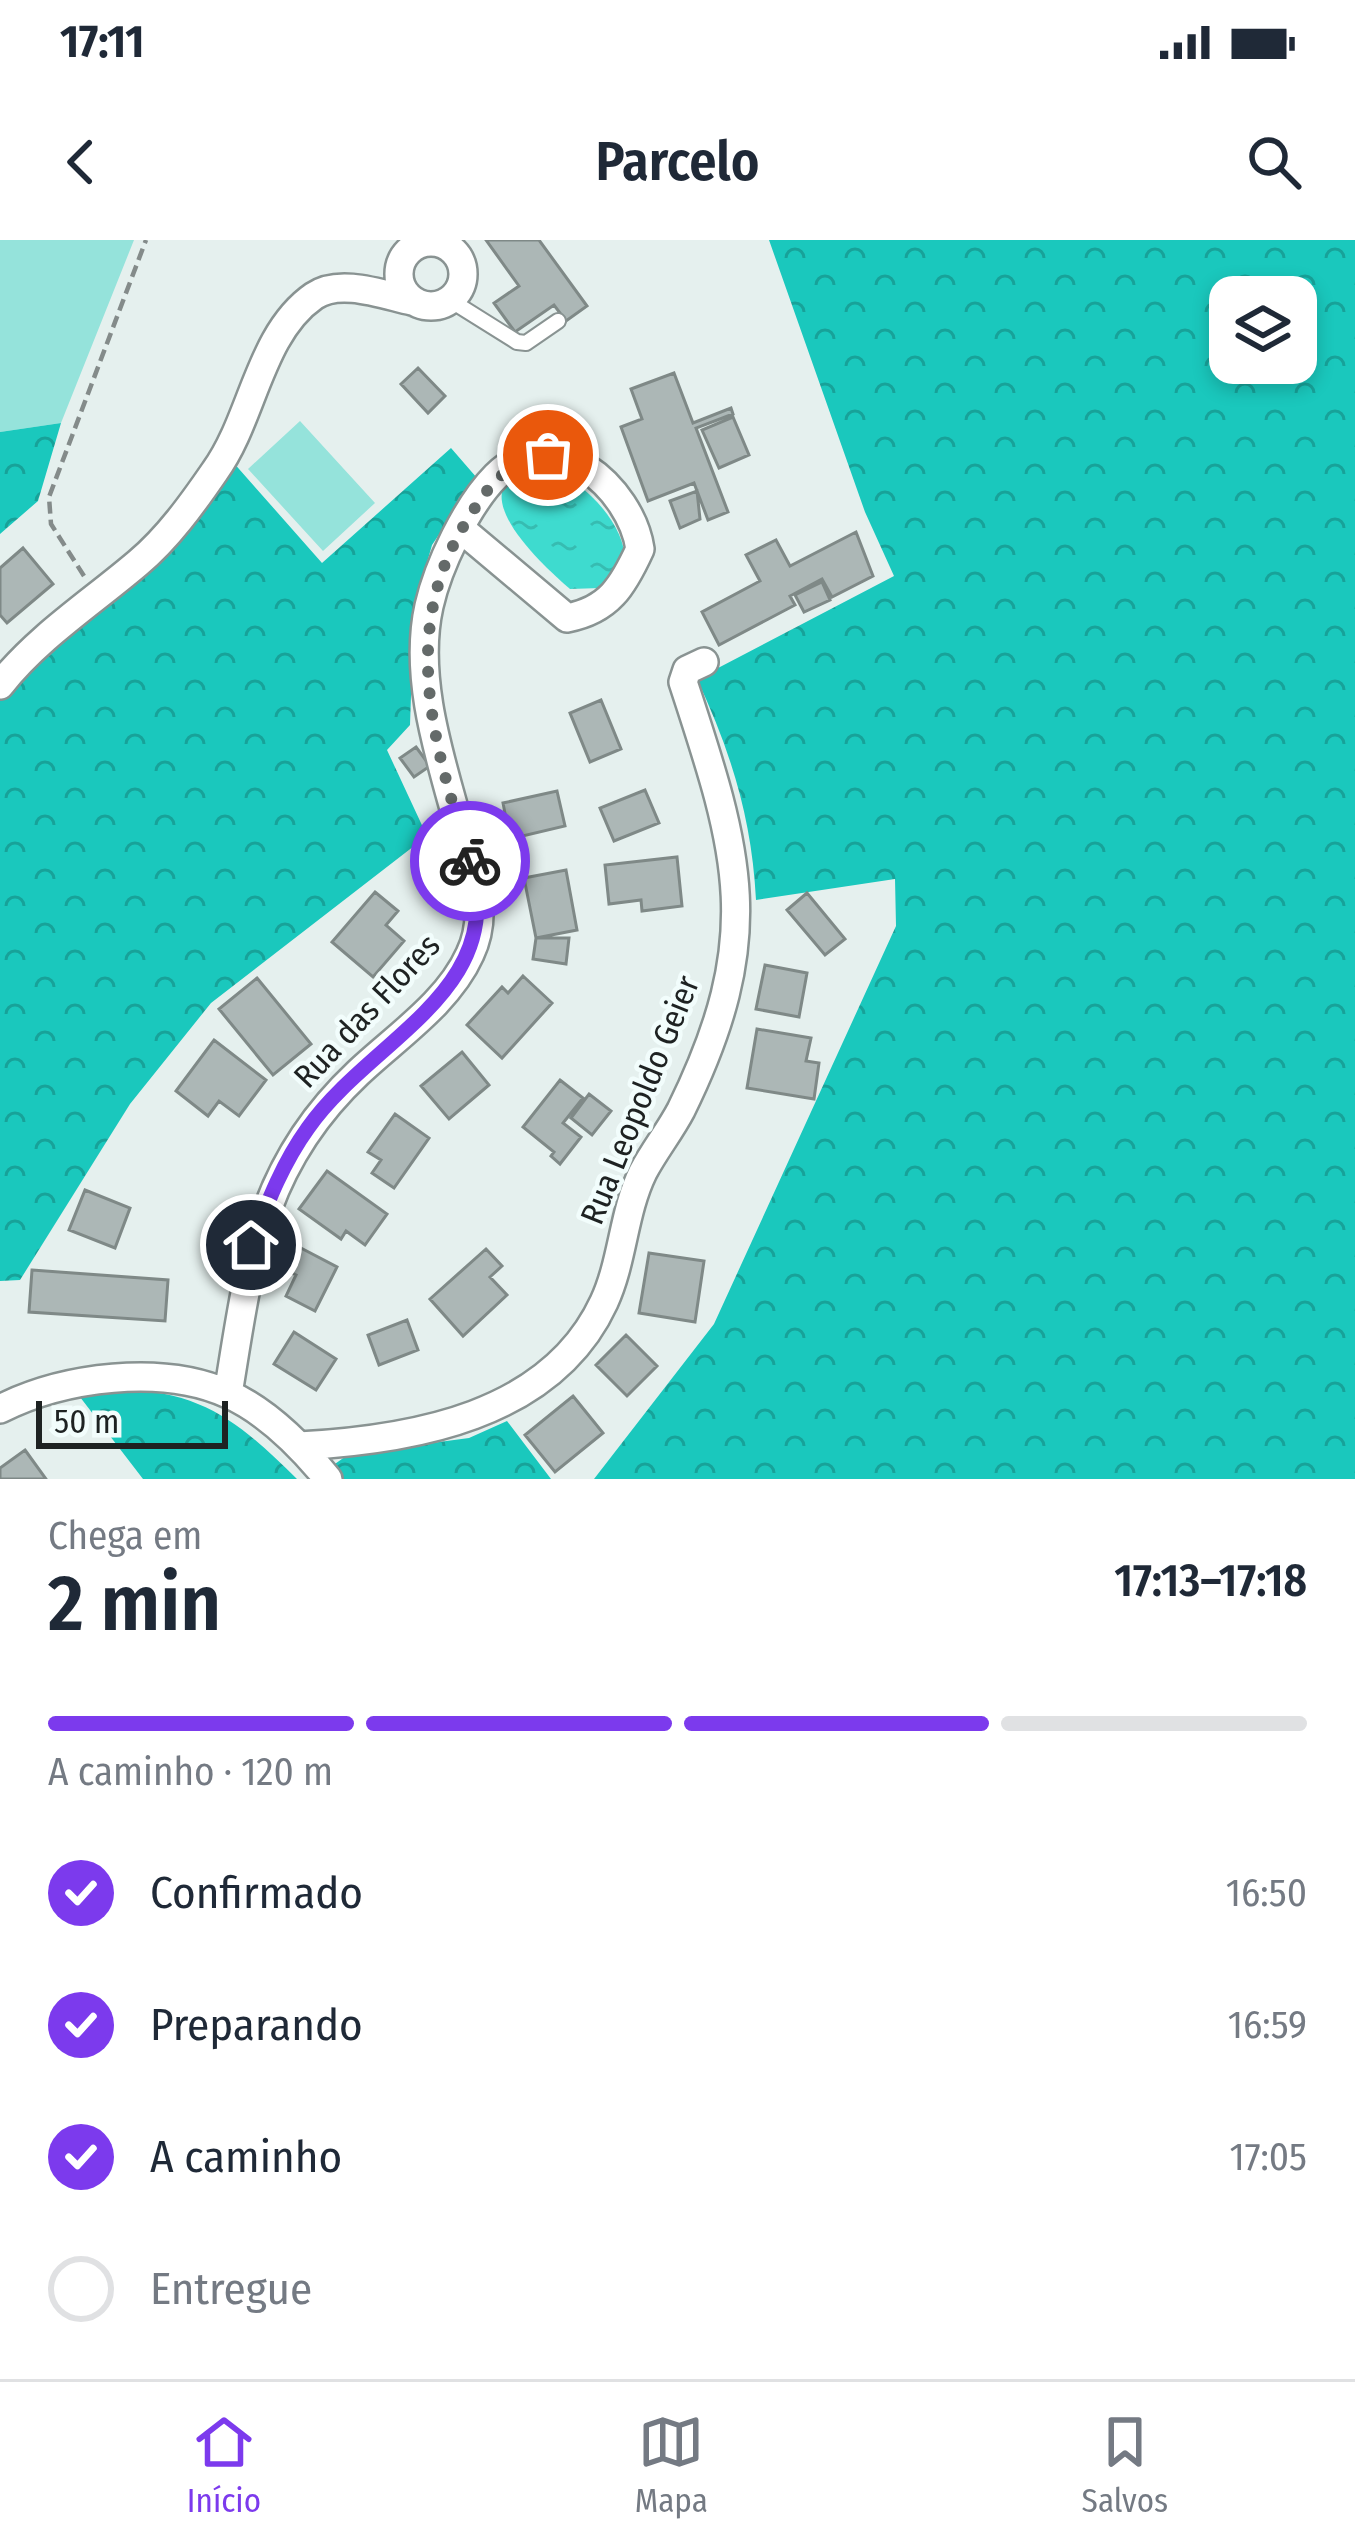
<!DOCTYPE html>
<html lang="pt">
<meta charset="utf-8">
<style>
body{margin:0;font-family:"Fira Sans Condensed",sans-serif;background:#f2f2f3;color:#1f2937;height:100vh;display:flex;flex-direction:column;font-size:45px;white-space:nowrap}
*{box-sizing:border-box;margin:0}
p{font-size:39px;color:#747a83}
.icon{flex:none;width:66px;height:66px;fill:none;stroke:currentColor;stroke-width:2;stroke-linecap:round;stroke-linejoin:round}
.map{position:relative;height:1239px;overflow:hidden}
.sheet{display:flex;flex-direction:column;background:#fff;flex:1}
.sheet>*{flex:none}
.tools{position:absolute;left:1209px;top:36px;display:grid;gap:24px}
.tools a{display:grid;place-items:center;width:108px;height:108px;border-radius:24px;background:#fff;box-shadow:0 6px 18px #0003;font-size:60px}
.scale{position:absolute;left:36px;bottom:30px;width:192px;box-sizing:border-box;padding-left:12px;border:6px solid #1e2222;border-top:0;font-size:33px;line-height:42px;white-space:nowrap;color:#1e2222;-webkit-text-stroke:9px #f2fdfc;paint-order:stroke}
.pin{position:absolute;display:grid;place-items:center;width:102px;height:102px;color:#fff;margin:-51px;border:6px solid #fff;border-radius:50%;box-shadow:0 3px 12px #0007}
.courier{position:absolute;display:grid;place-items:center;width:120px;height:120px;margin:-60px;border:9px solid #7c3aed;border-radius:50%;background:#fff;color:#222;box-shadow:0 3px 15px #0007}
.head em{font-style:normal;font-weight:600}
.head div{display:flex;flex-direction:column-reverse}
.head{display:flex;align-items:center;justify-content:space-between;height:204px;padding:0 48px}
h1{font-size:78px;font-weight:600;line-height:90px}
.bar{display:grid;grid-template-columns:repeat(4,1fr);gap:18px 12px;align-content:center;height:144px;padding:0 48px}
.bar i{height:15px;border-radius:9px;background:#e0e1e3}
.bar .selected{background:#7c3aed}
.bar p{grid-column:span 4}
ol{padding:0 48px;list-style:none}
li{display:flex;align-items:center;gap:36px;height:132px}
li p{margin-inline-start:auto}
li .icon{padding:12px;border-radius:50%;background:#7c3aed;color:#fff;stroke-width:4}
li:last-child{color:#747a83}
li i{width:66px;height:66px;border:6px solid #e0e1e3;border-radius:50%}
.status{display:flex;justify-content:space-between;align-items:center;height:84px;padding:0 60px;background:#fff;direction:ltr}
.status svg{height:33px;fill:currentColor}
header{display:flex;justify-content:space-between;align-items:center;height:156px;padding:0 48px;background:#fff;font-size:54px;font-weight:600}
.dock{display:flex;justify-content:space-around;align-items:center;height:168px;border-top:3px solid #e0e1e3;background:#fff;font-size:33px;color:#747a83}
.dock a{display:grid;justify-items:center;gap:6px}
.dock .selected{color:#7c3aed}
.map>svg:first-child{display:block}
</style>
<div class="status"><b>17:11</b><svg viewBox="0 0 49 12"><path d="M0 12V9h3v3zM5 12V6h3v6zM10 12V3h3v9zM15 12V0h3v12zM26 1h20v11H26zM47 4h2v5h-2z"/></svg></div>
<header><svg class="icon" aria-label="back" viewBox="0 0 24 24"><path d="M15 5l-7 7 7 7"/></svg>Parcelo<svg class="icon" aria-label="search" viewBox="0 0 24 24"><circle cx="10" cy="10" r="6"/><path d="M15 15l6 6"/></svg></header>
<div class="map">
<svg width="1355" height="1239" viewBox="0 0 1355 1239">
<defs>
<pattern id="forest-crowns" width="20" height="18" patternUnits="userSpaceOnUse" patternTransform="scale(3)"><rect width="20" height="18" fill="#1ac8bd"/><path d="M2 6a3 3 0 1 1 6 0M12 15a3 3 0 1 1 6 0" fill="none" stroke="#17a299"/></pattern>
<pattern id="water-ripples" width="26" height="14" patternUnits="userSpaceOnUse" patternTransform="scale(3)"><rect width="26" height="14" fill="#3edbcf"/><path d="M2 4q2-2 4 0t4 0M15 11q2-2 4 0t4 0" fill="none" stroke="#36bcb1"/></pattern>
</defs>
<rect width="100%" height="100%" fill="#e5f0ee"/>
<path fill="#95e3db" d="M0,0h134l-73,183 -61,9z
M300,181l75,82 -52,48 -75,-82z"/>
<path fill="url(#forest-crowns)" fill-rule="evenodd" d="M769,0h586v1239h-761l120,-155 182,-398 -1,-47 -139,21c-4,-81 -25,-148 -59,-221l197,-103 -29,-64zM1230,57h66v66h-66z
M61,183l-23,78 -38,33v-102z
M451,208l26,30 -45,67 -18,63 -4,117 -23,25 40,86 -216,167 -81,101 -110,176 -20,1v-583l232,-237 90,102z
M123,1150c81,1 119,35 174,89h-154l-63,-82z
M507,1181l44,58h-213l-6,-13 17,-12 120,-16z"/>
<path fill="url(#water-ripples)" d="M539,226c39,8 89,57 86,99l-24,23 -31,1c-30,-26 -118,-107 -31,-123z"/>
<path fill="#acb7b6" stroke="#7f8987" stroke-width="3" d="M486,0h53l48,66 -21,15 -12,-16 -39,27 -21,-29 25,-17z
M418,128l27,28 -17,17 -27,-29z
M674,133l19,50 38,-15 2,6 -37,14 32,84 -20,8 -14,-37 -46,18 -27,-74 21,-8 -11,-30z
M733,177l16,38 -30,13 -17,-38z
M697,251l3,28 -20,9 -10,-27z
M856,292l17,44 -41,21 -10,-18 -32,17 5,9 -76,40 -17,-33 58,-31 -14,-26 30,-15 14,26z
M23,308l30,36 -46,39 -7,-8v-47z
M822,342l8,18 -26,12 -9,-17z
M601,460l20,49 -31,13 -20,-49z
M416,507l14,19 -16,11 -14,-19z
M645,550l14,33 -45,18 -14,-33z
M557,551l8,35 -55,13 -7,-36z
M677,617l5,49 -40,5 -1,-11 -32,4 -4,-39z
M566,630l11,60 -41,8 -12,-60z
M375,652l23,19 -12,14 18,16 -31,36 -41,-35z
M807,653l38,46 -20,16 -38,-45z
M536,698h33l-3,26 -33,-5z
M765,725l42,8 -8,44 -43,-8z
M523,736l29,27 -50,55 -35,-33 35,-38 6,6z
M257,738l54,66 -38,31 -54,-66z
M757,789l54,9 -5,23 13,2 -5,36 -67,-11z
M214,800l52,40 -27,36 -20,-15 -11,15 -32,-25z
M462,812l27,33 -40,34 -28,-33z
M560,840l23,18 -20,25 18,14 -21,27 -9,-8 3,-4 -31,-25z
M589,854l22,17 -19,24 -21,-17z
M395,874l34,24 -35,50 -22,-15 9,-13 -13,-8z
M327,931l60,43 -22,31 -19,-14 -5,8 -42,-30z
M85,950l45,18 -15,40 -46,-18z
M299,1007l38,20 -22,44 -29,-15 10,-21 -9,-4z
M486,1009l16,17 -12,11 17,18 -44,41 -33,-37z
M649,1013l55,8 -9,61 -56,-9z
M32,1030l136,10 -3,41 -136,-9z
M407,1080l11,30 -39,15 -11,-30z
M294,1092l42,27 -20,31 -42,-26z
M626,1095l31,31 -30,30 -31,-31z
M573,1156l30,37 -48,39 -30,-37z
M25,1210l21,29h-46v-11z"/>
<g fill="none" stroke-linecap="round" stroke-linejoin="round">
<g stroke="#899392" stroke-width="18">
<path id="lane" d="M450,60l67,42 9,1 32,-22"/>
</g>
<g stroke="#899392" stroke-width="32">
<path id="street" d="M399 34a32 32 0 1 1 64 0a32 32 0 1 1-64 0Z
M0,445c38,-48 91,-82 138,-122 30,-25 55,-60 77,-92 38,-52 44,-137 99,-175 26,-18 70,-1 98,5
M228,1154c21,-128 30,-227 130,-321 38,-36 90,-70 112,-119 23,-48 -3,-96 -15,-142 -18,-64 -41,-139 -26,-206 9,-40 38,-101 67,-130 58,-57 135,12 144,73 -17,37 -31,61 -73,69l-106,-89
M0,1169c63,-32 162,-45 228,-15 38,17 74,53 100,85
M299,1206c112,-6 252,-29 305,-144 19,-41 19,-89 39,-130 11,-21 27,-41 38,-62 85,-173 59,-255 2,-428l4,-12 17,-8"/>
</g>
<path stroke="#848b8a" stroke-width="4.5" stroke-dasharray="12 6" stroke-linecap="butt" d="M84,336l-33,-52 -2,-27 97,-257"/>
<use href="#lane" stroke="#fff" stroke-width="14"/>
<use href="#street" stroke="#fff" stroke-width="27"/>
</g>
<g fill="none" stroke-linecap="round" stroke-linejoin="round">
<path stroke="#646a69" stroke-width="12" stroke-dasharray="0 21.6" d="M470,621c-37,-119 -73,-234 1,-347 22,-34 36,-51 77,-59"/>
<path stroke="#7c3aed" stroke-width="15" d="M251,1005c16,-41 31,-81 57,-117 63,-90 202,-137 162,-267"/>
</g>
<g text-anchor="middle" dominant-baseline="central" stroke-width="9" stroke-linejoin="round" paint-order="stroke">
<g font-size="33" fill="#1e2222" stroke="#f2fdfc">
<text transform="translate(367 771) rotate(-47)">Rua das Flores</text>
<text transform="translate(640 860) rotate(-68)">Rua Leopoldo Geier</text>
</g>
</g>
</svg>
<div class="tools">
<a><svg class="icon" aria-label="layers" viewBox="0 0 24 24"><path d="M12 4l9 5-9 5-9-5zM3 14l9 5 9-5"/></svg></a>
</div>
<div class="scale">50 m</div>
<div class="pin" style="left:548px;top:215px;background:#ea580c"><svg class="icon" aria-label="bag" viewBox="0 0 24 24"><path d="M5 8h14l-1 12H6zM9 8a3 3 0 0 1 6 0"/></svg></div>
<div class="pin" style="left:251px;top:1005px;background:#1f2937"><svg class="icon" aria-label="home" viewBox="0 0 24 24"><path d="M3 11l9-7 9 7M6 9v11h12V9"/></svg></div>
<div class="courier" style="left:470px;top:621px"><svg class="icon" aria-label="bike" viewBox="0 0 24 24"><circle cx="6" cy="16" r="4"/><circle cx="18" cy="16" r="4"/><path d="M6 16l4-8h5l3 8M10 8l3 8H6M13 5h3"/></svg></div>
</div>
<section class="sheet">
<div class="head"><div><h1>2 min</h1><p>Chega em</p></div><em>17:13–17:18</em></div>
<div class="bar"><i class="selected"></i><i class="selected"></i><i class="selected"></i><i></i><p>A caminho · 120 m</p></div>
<ol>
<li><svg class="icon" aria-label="check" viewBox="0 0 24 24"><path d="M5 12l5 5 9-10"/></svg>Confirmado<p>16:50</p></li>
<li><svg class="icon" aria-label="check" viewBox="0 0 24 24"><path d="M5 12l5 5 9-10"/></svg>Preparando<p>16:59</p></li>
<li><svg class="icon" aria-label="check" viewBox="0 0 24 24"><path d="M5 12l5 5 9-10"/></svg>A caminho<p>17:05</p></li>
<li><i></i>Entregue</li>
</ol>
</section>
<nav class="dock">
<a class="selected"><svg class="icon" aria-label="home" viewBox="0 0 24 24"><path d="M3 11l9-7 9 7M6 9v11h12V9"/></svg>Início</a>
<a><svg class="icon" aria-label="map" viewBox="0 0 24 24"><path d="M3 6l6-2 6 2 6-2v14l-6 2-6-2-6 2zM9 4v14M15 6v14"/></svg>Mapa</a>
<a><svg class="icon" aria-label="saved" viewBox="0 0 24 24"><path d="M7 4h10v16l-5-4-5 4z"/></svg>Salvos</a>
</nav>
